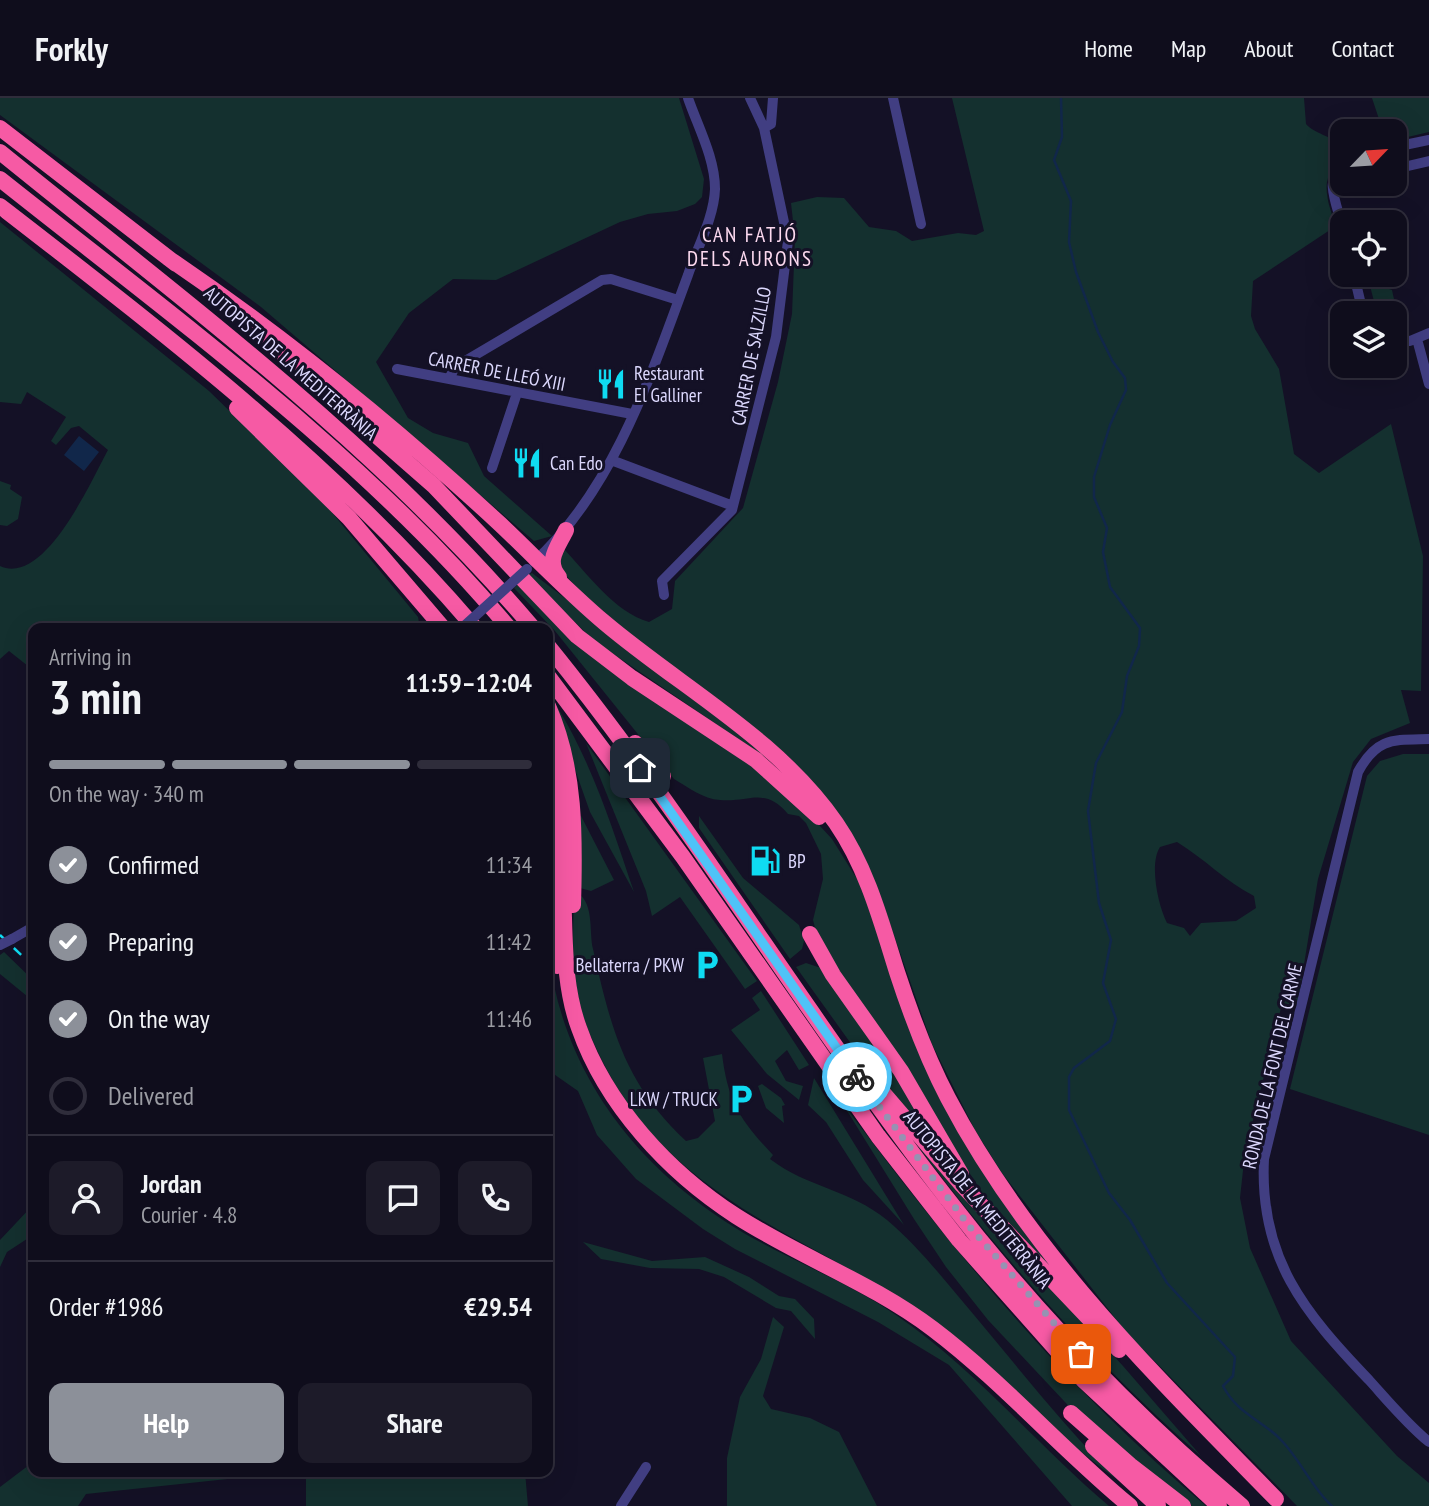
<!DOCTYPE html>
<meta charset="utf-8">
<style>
body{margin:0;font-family:"PT Sans Narrow",sans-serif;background:#1d1b29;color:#f1f3f6;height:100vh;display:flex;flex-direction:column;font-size:26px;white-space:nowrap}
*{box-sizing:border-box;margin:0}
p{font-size:23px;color:#9b9ca3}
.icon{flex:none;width:38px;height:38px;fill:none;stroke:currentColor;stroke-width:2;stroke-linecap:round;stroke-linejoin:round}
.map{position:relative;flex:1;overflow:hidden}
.panel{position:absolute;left:28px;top:525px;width:525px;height:854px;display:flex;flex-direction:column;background:#0f0d1c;border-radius:14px;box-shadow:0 7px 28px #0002,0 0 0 2px #2f2d3b}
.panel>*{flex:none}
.needle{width:46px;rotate:65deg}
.controls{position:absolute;left:1330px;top:21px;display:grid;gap:14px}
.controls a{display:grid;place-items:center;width:77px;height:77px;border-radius:14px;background:#0f0d1c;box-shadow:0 7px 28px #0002,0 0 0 2px #2f2d3b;font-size:35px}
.pin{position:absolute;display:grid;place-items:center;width:60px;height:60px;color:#fff;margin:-30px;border-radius:14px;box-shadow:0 4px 10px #0006}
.courier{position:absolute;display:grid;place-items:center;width:70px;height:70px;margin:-35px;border:5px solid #4fc3f7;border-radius:50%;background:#fff;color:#222;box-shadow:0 2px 9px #0007}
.overview em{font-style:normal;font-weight:600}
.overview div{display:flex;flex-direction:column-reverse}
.overview{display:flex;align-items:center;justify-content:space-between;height:119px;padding:0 21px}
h1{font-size:46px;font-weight:600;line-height:52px}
.bar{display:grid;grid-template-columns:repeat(4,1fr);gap:10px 7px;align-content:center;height:84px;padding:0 21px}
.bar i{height:9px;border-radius:5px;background:#2f2d3b}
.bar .selected{background:#8c9099}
.bar p{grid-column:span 4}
.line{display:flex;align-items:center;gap:18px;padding:0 21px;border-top:2px solid #2f2d3b}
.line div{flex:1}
.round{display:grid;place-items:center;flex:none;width:74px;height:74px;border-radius:14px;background:#1d1b29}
ol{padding:0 21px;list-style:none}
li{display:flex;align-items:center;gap:21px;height:77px}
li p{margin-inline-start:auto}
li .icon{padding:7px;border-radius:50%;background:#8c9099;color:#fff;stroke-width:4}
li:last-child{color:#9b9ca3}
li i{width:38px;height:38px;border:4px solid #2f2d3b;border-radius:50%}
.primary-button{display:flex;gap:14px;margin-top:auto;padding:14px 21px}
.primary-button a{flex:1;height:80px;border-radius:14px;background:#8c9099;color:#fff;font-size:28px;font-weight:600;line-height:80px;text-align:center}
.primary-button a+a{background:#1d1b29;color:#f1f3f6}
header{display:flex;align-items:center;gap:42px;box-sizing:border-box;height:98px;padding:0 35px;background:#0f0d1c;border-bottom:2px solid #2f2d3b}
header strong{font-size:33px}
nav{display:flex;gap:38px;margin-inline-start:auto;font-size:24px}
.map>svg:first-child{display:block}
</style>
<header>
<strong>Forkly</strong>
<nav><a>Home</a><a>Map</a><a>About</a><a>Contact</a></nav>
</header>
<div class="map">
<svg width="1429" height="1408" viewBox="0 0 1429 1408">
<rect width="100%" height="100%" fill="#141126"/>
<path fill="#14302f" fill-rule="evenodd" d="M0,0h679l25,81 -2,18 -7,7 -18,7 -29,3 -28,8 -124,58 -43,-1 -44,34 -33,49 32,56 25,15 35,10 16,33 68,60 -18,5 -273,-234 -261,-192z
M952,0h352l2,26c8,10 26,11 32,22 8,12 -9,24 -11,36 -2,14 4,30 9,44l-83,55 -2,35 4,13 24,40 15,85 25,19 72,-49 32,132 -2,135 -20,-1 9,33 -39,16 -18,23 -35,117 -21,128 -15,-3 -37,148 -5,46 10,50 41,93 106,115 32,27v23h-132l-171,-174 -124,-159 -27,-43 -43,-86 -50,-143 -60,-107 -34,-38 -27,-23 -114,-85 -65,-55 -23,-25 3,-21c25,26 52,65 87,75l23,-13 3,-28 68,-73 35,-126 14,-68 3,-75 -4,-36 26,-6 27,1 25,29 27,4 16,10 46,-8 18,2 8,-4zM1177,744c28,17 49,40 77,54l2,12 -20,13 -35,2 -11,13 -6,-8 -17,-5c-9,-18 -18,-59 -7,-76z
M1372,0h57v34l-34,8v-9h-12z
M0,124l209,169 116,113 93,113 2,11h-387v42l-24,-19 -9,8v-93c45,21 92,-87 108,-116l-29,-24 -8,2 -15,17 -5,-4 15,-24 -39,-25 -6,12 -21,-2z
M1369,184l23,8 5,23 -2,5v-5h-18z
M0,383l11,4 -1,4 12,8 -4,22 -11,7 -7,-1z
M532,475l181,138 63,54 -183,-125 -65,-65z
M518,486l57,58 210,146 47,51 30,48 53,149 151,251 -82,-92 -143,-216 -25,-48 -3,-11 10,-41 -2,-25 -15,-31 -7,-7 -11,-2c-24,-28 -39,-11 -68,-14 -17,-1 -32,-13 -46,-21l-119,-148 -41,-43z
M548,595c41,60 63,131 86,199l-44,-80z
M586,645l171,238 -12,8 -65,-92 -28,19 -6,-25z
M1403,656h26v381l-139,-46 77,-313 13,-15z
M577,718h4l33,64 -23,11 -11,-3 -1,6c15,11 10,38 14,55 18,79 31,134 93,192l12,-3 17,-17 -12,-63 19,-4c6,48 18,66 51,101l-3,4c38,29 79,30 117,61 33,28 59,62 87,95 47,56 92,114 144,165 -49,-35 -92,-76 -137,-116 -20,-18 -38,-38 -60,-52 -111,-74 -238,-110 -309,-233 -14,-26 -28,-53 -34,-83 -11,-55 0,-123 -1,-180z
M699,718l44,62 56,47 5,16 -2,8 -12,10 -91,-131z
M548,851c15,132 98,231 212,293 44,24 94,44 136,73 79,54 140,129 213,191h-37l-123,-141 -71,-43 -143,-73 -32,-20 -67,-50 -39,-44 -19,-44 -30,-21z
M4,854l29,28v21l-33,-27v-19z
M806,865l15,5 63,84 62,103 -79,-89 -71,-99z
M761,893l48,74 -10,5 -12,-20 -12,11 11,20 17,5 -4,14 -32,-26 -36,-44 29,-20 -8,-12z
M814,980l90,147 -41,-45 -37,-58 -18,-17z
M762,986l19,14 4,7 -3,1 2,17 -18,-15 -8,-22z
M841,1003c110,147 224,287 365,405h-17l-110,-89 -91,-97 -42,-53 -32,-48z
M905,1031l218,237 78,90c-111,-97 -208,-209 -296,-327z
M33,1107v30l-26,17 -7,15v-27z
M583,1144l69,19 53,-4 44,20 30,19 16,3 19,20 1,20 -24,-28 -15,-3 -52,-31 -25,-8 -49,-1 -49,-9z
M773,1219l11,10 -21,69 8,13 39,9 29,14 38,74h-150v-48l13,-61 21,-38z
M33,1364v10h260l-207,22 -8,12h-78v-19z
M300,1374h225l3,34h-222v-30z"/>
<path fill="#11274a" d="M79,338l20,16 -15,19 -20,-16z"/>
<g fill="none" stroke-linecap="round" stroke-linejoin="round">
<path stroke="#11274a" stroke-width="2.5" d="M1061,0l1,39 -8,23 17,41 -2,41 7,30 22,60 15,30 12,16 1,12 -16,35 -16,52v20l13,31 -4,24 7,35 30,41 -1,18 -12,30 -5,36 -26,51 -8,48 11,92 12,37 -8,43 13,36 -6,22 -36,27 -5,9v33l40,83 21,27 37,63 68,74 -2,19 -10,10c15,29 40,34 59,55 19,20 30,47 50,65"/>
<path stroke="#413e82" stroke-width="10" d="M893,0l28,126
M764,30l7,-4 2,-26
M1395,49l34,-7
M1342,65c-18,17 -5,42 0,62
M1395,71l34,-8
M1354,177l9,38
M1417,241l12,45
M1395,242l15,1 19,-8
M397,271l235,45
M449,281l6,-12 147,-87 9,-1 67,21
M611,362l122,46
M492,370l25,-75
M534,464c80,-73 117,-187 154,-287 9,-27 26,-57 27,-86 0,-31 -17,-62 -27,-91
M664,497l-2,-14 70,-71 44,-173 12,-96 -24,-113 -14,-30
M1429,641c-36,1 -52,-2 -71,33l-94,387c-5,99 40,153 105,221 19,21 38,44 60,62
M12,841l21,-12
M621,1408l25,-39"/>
<path stroke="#f65aa4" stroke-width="16" d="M0,30l176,136
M0,54c185,150 378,293 533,476
M0,81c176,140 364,276 509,449
M0,108c168,130 337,260 475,422
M168,160c118,80 227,169 332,266 35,33 68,68 105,99 77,65 173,116 231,200 31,45 45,98 61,149 14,43 30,86 51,126 81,155 208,278 328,401
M266,241l168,147 143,150 55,42 124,82 63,57
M237,310l112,110 94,110
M559,479c-14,-16 -1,-30 7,-47
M548,548c143,176 259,372 398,551 87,113 187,217 296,309
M548,578l135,181 195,279 81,104 125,141 135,125
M548,608c28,63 27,131 25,199
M635,645l28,33
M548,657c14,53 14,109 16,163 1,37 2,75 15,110 27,77 89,144 157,188 64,41 136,67 197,113 70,53 129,121 197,177
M548,776l9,92
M810,836l23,41 68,96 60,103
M872,982l90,105 157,165
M1071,1315l59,52 53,41
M1093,1348l65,60"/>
<path stroke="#0fdbf2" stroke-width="2.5" stroke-dasharray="10 9" stroke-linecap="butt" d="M0,837l33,31"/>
<path stroke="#413e82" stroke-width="10" d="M462,530l65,-59
M0,847l12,-6"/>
</g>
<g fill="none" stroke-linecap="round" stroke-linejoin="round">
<path stroke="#9692b2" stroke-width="7" stroke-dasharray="0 12.6" d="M857,979l113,150 111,127"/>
<path stroke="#4fc3f7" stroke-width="9" d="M640,670l217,309"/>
</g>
<defs>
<g id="restaurant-bare" transform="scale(2.415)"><path d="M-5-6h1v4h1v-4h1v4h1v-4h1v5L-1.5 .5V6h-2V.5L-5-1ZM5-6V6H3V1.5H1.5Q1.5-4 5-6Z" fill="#0fdbf2" stroke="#141126" stroke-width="2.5" paint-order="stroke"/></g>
<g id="fuel-bare" transform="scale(2.415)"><path d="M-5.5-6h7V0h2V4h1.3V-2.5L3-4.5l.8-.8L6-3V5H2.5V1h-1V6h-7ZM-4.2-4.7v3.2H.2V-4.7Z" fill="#0fdbf2" stroke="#141126" stroke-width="2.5" paint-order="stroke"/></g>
<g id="parking-bare" transform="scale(2.415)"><path d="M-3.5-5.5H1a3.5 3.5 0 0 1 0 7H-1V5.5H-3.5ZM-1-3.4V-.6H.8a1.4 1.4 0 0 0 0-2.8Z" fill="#0fdbf2" stroke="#141126" stroke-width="2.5" paint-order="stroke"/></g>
</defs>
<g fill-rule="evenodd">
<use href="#restaurant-bare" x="611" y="286"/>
<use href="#restaurant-bare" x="527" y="365"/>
<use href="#fuel-bare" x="765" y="763"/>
<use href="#parking-bare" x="707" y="867"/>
<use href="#parking-bare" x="741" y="1001"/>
</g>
<g text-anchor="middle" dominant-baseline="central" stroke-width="6" stroke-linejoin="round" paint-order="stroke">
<g font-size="19" fill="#dcd8fd" stroke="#141126">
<text transform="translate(751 258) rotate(-79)">CARRER DE SALZILLO</text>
<text transform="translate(291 265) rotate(41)">AUTOPISTA DE LA MEDITERRÀNIA</text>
<text transform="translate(497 273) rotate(11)">CARRER DE LLEÓ XIII</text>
<text transform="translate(1272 968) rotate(-77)">RONDA DE LA FONT DEL CARME</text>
<text transform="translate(978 1101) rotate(51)">AUTOPISTA DE LA MEDITERRÀNIA</text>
</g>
<g font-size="19" fill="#dcd8fd" stroke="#141126" text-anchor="start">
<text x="634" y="275">Restaurant<tspan x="634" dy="22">El Galliner</tspan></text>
<text x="550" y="365">Can Edo</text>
<text x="788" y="763">BP</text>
<text x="684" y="867" text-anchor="end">Bellaterra / PKW</text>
<text x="718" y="1001" text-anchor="end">LKW / TRUCK</text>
</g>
<g font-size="21" letter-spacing="2" fill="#fddaf0" stroke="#141126">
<text x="750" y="136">CAN FATJÓ<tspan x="750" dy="24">DELS AURONS</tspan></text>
</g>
</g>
</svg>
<div class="controls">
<a><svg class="needle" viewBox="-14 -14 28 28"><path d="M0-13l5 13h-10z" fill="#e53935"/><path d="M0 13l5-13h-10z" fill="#9b9ca3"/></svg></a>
<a><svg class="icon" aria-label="locate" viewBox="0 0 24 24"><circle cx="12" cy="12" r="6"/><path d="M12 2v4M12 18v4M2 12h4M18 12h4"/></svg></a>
<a><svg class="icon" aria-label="layers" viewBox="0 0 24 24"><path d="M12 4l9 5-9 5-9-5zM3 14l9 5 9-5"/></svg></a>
</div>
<div class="pin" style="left:1081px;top:1256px;background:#ea580c"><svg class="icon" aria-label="bag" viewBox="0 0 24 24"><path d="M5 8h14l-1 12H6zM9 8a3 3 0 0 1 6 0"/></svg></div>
<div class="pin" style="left:640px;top:670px;background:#1f2937"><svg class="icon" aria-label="home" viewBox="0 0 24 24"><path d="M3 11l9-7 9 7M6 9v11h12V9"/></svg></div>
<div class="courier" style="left:857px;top:979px"><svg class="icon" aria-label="bike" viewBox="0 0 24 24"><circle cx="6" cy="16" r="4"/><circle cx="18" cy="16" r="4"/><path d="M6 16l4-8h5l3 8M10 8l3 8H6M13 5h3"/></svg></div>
<section class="panel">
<div class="overview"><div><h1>3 min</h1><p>Arriving in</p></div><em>11:59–12:04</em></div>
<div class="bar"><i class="selected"></i><i class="selected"></i><i class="selected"></i><i></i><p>On the way · 340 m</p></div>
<ol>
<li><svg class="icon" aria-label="check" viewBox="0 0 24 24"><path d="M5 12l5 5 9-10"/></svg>Confirmed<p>11:34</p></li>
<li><svg class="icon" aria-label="check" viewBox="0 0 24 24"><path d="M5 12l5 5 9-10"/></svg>Preparing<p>11:42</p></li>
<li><svg class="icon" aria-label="check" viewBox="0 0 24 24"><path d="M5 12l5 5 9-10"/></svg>On the way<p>11:46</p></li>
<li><i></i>Delivered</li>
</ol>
<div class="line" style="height:126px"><a class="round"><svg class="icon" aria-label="person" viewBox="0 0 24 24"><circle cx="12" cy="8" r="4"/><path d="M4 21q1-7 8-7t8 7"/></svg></a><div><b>Jordan</b><p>Courier · 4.8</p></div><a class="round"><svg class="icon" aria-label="chat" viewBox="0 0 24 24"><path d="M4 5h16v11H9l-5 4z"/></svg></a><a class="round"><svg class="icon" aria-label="phone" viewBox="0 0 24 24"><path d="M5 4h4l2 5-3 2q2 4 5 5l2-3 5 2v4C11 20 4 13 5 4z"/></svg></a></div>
<div class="line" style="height:91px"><div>Order #1986</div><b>€29.54</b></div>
<div class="primary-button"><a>Help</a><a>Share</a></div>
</section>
</div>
